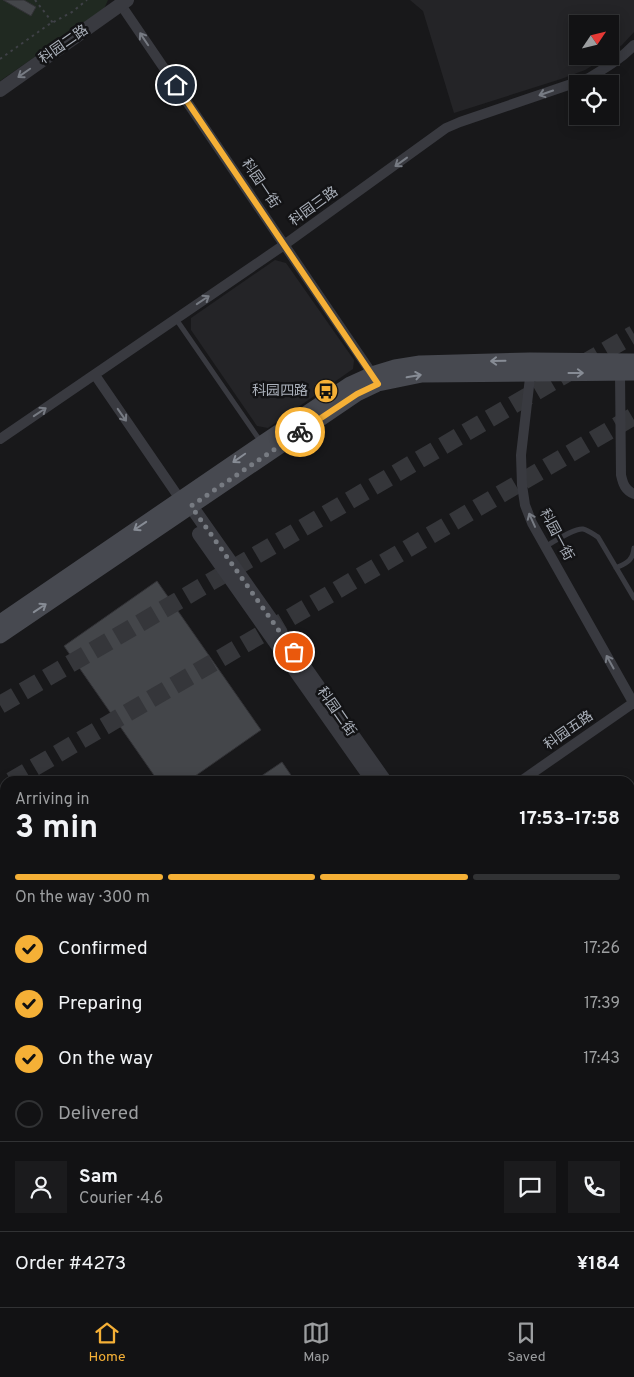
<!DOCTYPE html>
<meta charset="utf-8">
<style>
body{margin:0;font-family:Overpass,"Noto Sans SC",sans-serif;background:#1b1b1d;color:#f1f3f6;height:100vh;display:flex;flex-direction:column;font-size:19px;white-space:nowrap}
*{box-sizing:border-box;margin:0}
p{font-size:16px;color:#9c9ea0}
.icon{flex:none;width:28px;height:28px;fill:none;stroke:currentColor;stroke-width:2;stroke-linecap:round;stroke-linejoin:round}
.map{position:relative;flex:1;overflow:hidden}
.sheet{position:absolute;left:0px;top:776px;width:635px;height:531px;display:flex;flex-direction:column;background:#121214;border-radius:15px 15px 0 0;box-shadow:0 2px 12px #0003,0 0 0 1px #313234}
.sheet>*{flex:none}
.needle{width:32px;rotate:55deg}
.controls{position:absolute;left:569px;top:15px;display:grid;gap:10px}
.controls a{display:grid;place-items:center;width:50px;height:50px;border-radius:0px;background:#121214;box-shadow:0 2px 12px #0003,0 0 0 1px #313234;font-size:25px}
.pin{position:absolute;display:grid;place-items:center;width:42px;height:42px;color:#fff;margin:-21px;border:2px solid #fff;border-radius:50%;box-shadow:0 1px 5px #0007}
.courier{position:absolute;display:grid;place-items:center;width:50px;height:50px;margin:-25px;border:4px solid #f5b036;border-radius:50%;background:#fff;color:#222;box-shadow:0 1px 6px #0007}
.summary em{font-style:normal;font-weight:700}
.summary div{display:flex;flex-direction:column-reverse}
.summary{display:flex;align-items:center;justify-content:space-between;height:85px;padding:0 15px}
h1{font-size:32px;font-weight:700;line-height:38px}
.bar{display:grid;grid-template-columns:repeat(4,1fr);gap:8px 5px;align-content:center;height:60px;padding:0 15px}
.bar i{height:6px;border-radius:4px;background:#313234}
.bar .current{background:#f5b036}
.bar p{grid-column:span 4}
.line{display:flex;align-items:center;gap:12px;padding:0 15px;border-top:1px solid #313234}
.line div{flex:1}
.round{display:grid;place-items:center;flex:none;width:52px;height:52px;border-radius:0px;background:#1b1b1d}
ol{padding:0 15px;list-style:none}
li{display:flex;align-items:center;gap:15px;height:55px}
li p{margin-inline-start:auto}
li .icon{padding:5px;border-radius:50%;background:#f5b036;color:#111;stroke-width:4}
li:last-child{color:#9c9ea0}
li i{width:28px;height:28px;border:2px solid #313234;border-radius:50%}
.menu{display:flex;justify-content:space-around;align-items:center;height:70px;border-top:1px solid #313234;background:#121214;font-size:14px;color:#9c9ea0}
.menu a{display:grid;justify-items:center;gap:2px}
.menu .current{color:#f5b036}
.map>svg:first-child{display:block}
</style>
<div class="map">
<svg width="634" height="1307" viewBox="0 0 634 1307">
<rect width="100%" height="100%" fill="#18181a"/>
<path fill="#242427" d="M410,0h224v32l-12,13 -12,9v-30h-32v32h30l-23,14 -24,9 -107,34 -31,-102z
M275,260l11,3 68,97 -1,9 -85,59 -11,-2 -66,-96v-12z
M634,934v71l-4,-6v-62z
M634,1046v67l-4,-6v-59z"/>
<path fill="#202921" d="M0,0h108l-4,9 -104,72z"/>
<path fill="#44464a" stroke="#323236" d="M3,0h21l12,7 -5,9z
M157,581l104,149 -73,51h-30l-94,-135z
M282,762l13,19h-41z"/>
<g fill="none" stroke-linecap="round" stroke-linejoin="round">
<path stroke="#35363a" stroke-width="18" stroke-dasharray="18 9" stroke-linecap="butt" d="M0,705l634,-371
M11,781l623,-365"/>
<path stroke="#3f4147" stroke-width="2" stroke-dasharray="2.5 4" stroke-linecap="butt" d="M35,0l18,23
M0,59l48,-34 24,-13 15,-12"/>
<path stroke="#393a40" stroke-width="5" d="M176,319l85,123
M546,546c8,-4 28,-18 37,-17 5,1 10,5 15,8l36,61
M616,568c10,-5 17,-7 18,-20"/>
<path stroke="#393a40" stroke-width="10" d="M121,0v5l254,373
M531,369l-10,86 1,30 3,20 7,18 102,181
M620,373l1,102c2,9 4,15 13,19
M95,375l85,124
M0,439l284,-194 162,-117 14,-6 129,-44c16,-10 32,-19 45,-33
M521,781l112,-78
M0,965l5,8
M398,1302l3,5"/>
<path stroke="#393a40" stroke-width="14" d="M0,90l127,-90
M183,501l8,5 194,275
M199,534l174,247
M630,1141l4,6
M630,1165l2,16 -2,13
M630,1275l4,-35
M616,1307l1,-5
M626,1307l1,-5"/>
<path stroke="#474950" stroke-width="15" d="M0,622l262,-179 88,-59 22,-10 23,-7 25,-4 110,-3 104,1
M0,636l357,-242 21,-10 44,-9 212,-2
M354,1307h14"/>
</g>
<defs><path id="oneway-shaft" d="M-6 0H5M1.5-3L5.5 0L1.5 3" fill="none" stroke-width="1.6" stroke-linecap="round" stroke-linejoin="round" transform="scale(1.25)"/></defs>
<g stroke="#777b83">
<use href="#oneway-shaft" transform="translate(144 39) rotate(-124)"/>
<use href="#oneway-shaft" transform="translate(24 73) rotate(145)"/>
<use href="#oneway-shaft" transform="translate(546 93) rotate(161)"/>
<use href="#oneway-shaft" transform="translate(401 162) rotate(144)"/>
<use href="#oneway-shaft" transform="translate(203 300) rotate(-34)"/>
<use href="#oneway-shaft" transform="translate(40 412) rotate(-34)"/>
<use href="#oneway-shaft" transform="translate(122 415) rotate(55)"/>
<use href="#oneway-shaft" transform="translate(532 520) rotate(-114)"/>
<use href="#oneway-shaft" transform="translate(610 662) rotate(-119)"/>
</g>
<g stroke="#878c95">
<use href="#oneway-shaft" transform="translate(498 361) rotate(179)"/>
<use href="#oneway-shaft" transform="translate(576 373)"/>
<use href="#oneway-shaft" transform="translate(414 376) rotate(-10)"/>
<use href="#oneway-shaft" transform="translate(239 458) rotate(145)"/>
<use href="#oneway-shaft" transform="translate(140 526) rotate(146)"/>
<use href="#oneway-shaft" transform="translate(40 608) rotate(-34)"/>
</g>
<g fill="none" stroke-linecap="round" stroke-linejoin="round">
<path stroke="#777b82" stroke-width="5" stroke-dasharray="0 9" d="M294,652l-103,-146 109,-74"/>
<path stroke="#f5b036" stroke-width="6" d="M176,85l202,299 -21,10 -57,38"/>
</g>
<defs>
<g id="bus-disc" transform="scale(1.25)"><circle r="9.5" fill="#f5b036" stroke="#131315"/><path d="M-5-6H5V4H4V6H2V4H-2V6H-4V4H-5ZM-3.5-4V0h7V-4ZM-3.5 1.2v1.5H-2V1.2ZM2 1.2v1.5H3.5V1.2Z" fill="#111"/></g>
</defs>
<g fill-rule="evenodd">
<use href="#bus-disc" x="326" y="391"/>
</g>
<g text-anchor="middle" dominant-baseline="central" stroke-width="5" stroke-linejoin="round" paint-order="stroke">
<g font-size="14" fill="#aab0ba" stroke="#131315">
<text transform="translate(64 45) rotate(-35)">科园二路</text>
<text transform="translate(260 184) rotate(56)">科园一街</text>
<text transform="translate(314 207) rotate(-36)">科园三路</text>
<text transform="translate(556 535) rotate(62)">科园一街</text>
<text transform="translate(336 712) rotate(55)">科园二街</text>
<text transform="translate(569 731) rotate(-35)">科园五路</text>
</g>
<g font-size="14" fill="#aab0ba" stroke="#131315" text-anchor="end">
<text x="308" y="391">科园四路</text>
</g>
</g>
</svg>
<div class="controls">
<a><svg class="needle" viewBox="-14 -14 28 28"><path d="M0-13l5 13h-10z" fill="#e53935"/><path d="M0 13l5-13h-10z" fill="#9c9ea0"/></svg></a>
<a><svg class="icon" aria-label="locate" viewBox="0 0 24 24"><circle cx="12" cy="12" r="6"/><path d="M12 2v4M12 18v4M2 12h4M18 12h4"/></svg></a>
</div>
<div class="pin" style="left:294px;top:652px;background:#ea580c"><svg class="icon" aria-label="bag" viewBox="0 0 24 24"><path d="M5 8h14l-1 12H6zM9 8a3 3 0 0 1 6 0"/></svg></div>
<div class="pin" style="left:176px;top:85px;background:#1f2937"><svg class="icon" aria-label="home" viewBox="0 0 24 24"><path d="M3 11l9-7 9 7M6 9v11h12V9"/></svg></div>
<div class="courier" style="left:300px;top:432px"><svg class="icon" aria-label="bike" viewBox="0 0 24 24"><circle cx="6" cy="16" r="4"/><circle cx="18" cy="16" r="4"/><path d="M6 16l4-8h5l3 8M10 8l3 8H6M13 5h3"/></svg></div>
<section class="sheet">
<div class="summary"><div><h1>3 min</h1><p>Arriving in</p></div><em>17:53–17:58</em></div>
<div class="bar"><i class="current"></i><i class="current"></i><i class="current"></i><i></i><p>On the way · 300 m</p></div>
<ol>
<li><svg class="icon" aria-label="check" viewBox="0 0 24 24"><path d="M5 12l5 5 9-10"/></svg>Confirmed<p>17:26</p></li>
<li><svg class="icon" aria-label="check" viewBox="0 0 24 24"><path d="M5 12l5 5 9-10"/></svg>Preparing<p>17:39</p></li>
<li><svg class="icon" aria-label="check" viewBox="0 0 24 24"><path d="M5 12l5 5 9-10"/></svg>On the way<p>17:43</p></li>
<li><i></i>Delivered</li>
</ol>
<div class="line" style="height:90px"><a class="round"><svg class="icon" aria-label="person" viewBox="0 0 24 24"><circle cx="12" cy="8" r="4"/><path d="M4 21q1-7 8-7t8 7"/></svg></a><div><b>Sam</b><p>Courier · 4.6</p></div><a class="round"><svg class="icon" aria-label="chat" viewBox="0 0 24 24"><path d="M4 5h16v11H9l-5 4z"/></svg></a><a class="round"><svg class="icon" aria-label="phone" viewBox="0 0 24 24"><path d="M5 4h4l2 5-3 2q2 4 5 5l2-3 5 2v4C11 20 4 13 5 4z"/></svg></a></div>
<div class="line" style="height:65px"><div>Order #4273</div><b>¥184</b></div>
</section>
</div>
<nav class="menu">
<a class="current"><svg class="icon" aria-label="home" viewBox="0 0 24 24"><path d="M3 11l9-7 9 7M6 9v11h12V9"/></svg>Home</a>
<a><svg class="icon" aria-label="map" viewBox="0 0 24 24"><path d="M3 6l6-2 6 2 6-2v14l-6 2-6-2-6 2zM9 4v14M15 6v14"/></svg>Map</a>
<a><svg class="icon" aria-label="saved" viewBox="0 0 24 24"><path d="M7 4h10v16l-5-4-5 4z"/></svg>Saved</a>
</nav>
